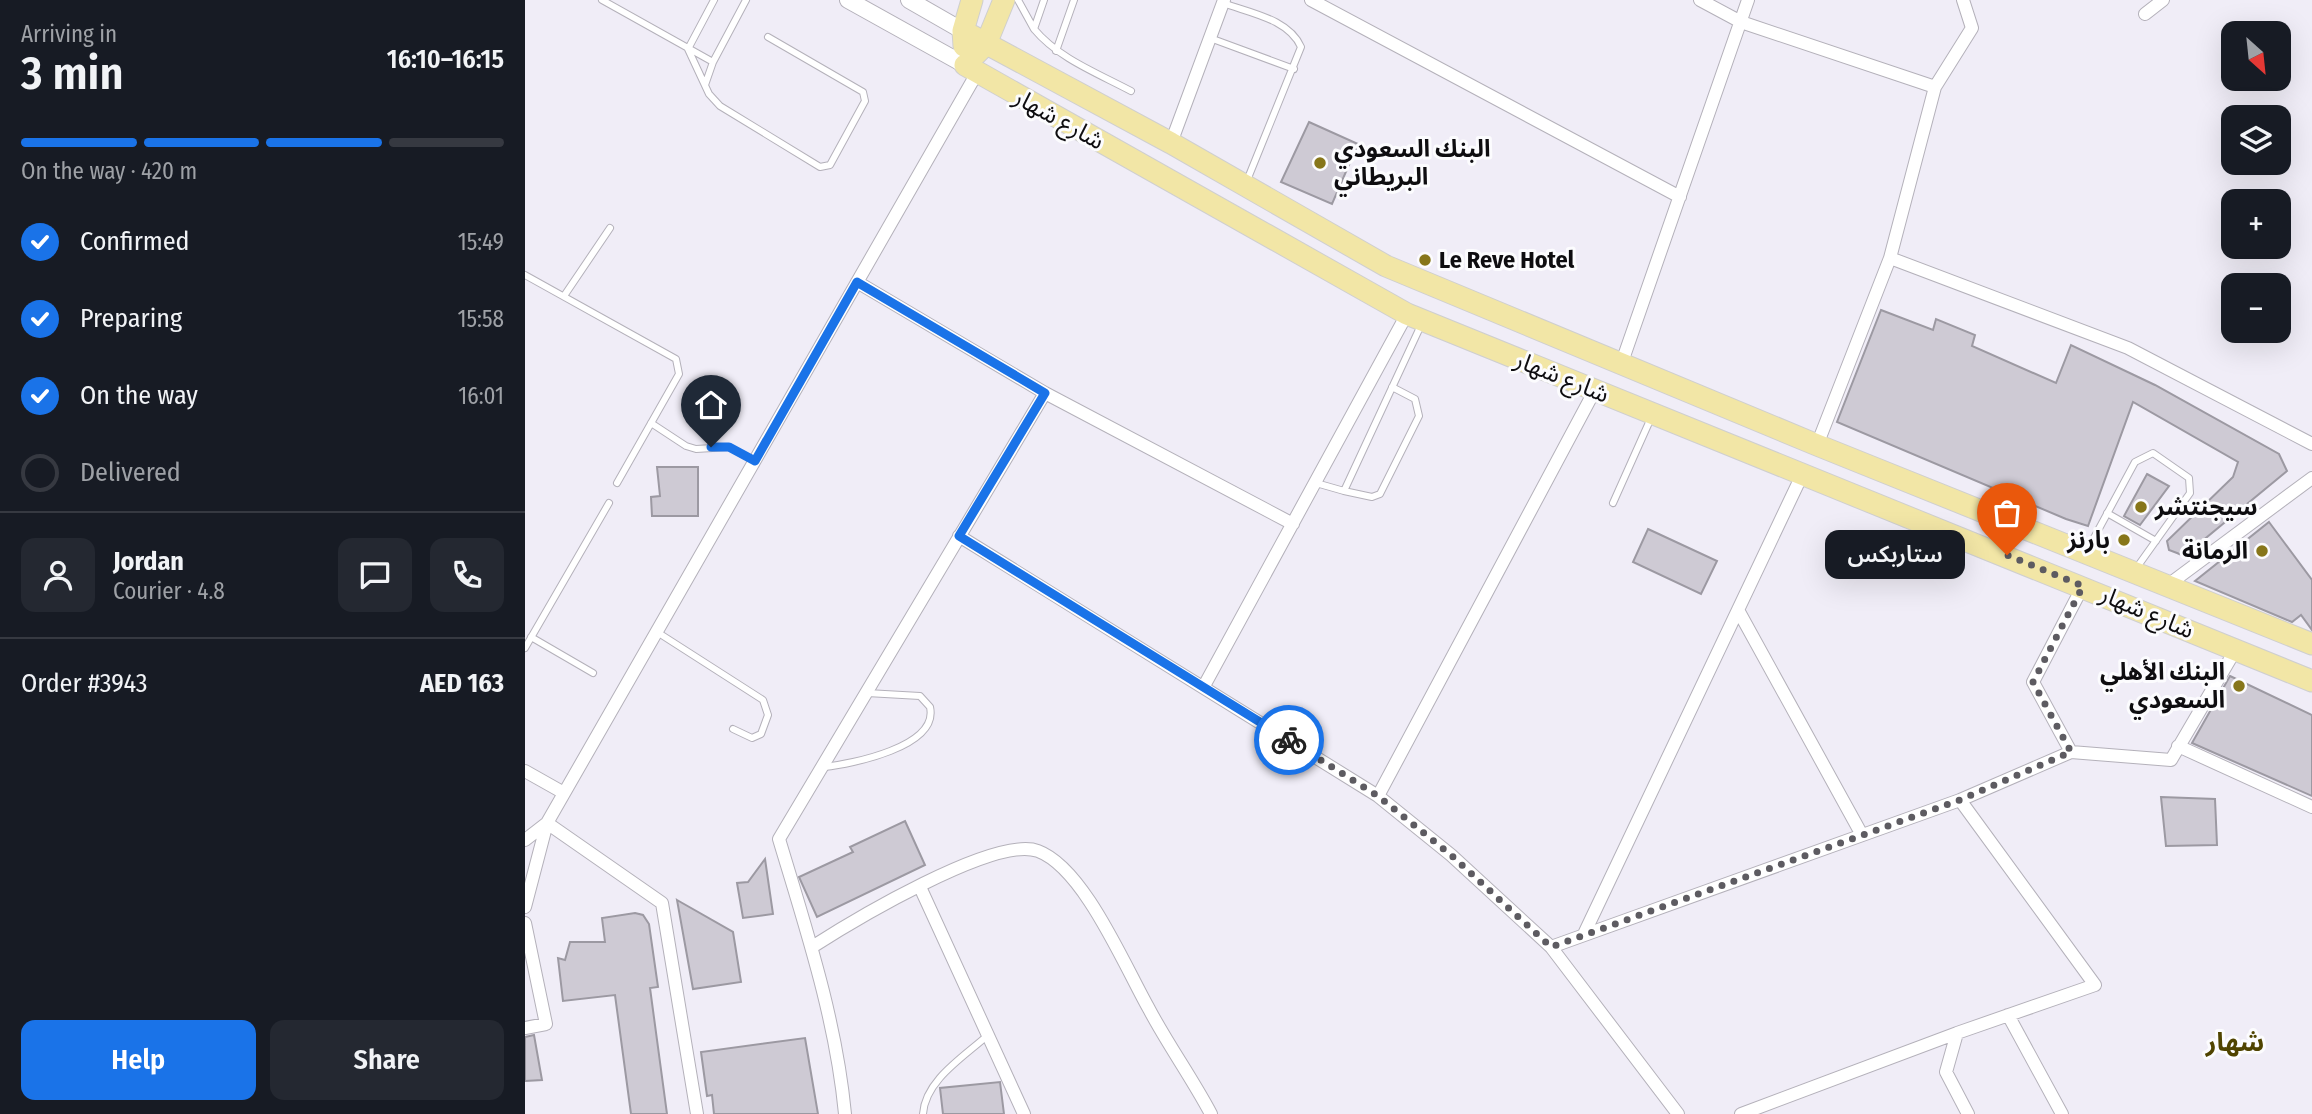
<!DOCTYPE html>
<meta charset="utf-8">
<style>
body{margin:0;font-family:"Fira Sans Condensed","Noto Sans Arabic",sans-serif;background:#242831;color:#f1f3f6;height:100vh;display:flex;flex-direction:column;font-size:26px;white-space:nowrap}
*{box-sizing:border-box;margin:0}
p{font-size:23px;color:#9ea1a6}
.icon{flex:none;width:38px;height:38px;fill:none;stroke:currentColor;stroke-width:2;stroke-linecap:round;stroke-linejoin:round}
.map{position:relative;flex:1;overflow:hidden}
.drawer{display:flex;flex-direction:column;background:#171b24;width:525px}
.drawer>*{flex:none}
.needle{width:46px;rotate:153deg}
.controls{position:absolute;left:1696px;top:21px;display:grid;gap:14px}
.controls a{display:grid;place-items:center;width:70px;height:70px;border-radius:14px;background:#171b24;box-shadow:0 7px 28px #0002;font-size:35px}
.pin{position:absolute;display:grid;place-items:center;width:60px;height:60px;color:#fff;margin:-72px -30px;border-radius:50% 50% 50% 0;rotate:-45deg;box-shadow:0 0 7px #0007}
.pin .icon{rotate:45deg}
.courier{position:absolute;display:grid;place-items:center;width:70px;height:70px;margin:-35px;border:5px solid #1a73e8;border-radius:50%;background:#fff;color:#222;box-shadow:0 2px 9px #0007}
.bubble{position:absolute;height:49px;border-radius:14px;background:#171b24;box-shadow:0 7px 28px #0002;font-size:23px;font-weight:600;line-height:49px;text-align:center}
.summary em{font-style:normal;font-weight:600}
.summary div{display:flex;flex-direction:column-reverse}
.summary{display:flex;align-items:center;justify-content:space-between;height:119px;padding:0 21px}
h1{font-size:46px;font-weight:600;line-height:52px}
.bar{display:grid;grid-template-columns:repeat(4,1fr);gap:10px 7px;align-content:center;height:84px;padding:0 21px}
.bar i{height:9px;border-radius:5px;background:#363941}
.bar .current{background:#1a73e8}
.bar p{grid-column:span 4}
.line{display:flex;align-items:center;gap:18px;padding:0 21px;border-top:2px solid #363941}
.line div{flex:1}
.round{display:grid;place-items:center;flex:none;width:74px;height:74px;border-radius:14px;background:#242831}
ol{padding:0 21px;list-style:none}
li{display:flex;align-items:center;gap:21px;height:77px}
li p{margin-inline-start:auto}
li .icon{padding:7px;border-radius:50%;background:#1a73e8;color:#fff;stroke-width:4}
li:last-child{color:#9ea1a6}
li i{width:38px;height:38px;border:4px solid #363941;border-radius:50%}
.button{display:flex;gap:14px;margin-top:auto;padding:14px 21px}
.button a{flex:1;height:80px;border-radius:14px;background:#1a73e8;color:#fff;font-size:28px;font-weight:600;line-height:80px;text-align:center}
.button a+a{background:#242831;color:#f1f3f6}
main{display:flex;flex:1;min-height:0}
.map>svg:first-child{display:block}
</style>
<main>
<section class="drawer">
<div class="summary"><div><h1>3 min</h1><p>Arriving in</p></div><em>16:10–16:15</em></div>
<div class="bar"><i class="current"></i><i class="current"></i><i class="current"></i><i></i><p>On the way · 420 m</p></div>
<ol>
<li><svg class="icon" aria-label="check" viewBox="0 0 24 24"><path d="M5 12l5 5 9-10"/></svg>Confirmed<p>15:49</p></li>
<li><svg class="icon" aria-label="check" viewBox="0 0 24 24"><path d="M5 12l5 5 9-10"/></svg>Preparing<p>15:58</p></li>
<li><svg class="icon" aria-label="check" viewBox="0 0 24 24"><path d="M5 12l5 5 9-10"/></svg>On the way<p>16:01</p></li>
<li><i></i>Delivered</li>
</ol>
<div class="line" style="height:126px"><a class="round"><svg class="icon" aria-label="person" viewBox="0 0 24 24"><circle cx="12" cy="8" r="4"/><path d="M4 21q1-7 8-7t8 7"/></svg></a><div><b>Jordan</b><p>Courier · 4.8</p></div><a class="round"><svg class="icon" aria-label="chat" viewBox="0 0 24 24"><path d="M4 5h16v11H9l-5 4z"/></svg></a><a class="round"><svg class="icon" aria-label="phone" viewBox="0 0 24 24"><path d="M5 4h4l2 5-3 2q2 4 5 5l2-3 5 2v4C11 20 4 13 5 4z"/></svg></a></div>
<div class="line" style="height:91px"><div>Order #3943</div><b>AED 163</b></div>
<div class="button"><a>Help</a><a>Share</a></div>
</section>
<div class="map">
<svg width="1787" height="1114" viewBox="0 0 1787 1114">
<rect width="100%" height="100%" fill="#f0edf7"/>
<path fill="#cecad4" stroke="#9c99a2" stroke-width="2" d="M784,122l49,22 -26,60 -51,-22z
M1356,310l52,20 3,-11 39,16 -3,11 84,37 15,-38 84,40 124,69 8,17 -103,85 -7,-3 -8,-3 -2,-9 66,-64 5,-15 -105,-60 -45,124 -22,-7 -229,-97z
M132,467h41v49h-46l-1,-19 9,-1z
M1622,474l22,12 -29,39 -16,-9z
M1744,522l43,58v50l-11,-15 -9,7 -97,-41z
M1123,529l69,32 -16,33 -68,-32z
M1705,676l82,39v81l-120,-53z
M1636,797l54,2 2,46 -51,1z
M380,821l20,44 -108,52 -18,-40 54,-25 -3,-5z
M240,859l8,55 -30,4 -6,-35 11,-1z
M152,900l56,32 8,50 -48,7z
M110,913l8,2 6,9 9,63 -8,1 17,126h-36l-16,-119 -52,6 -5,-43 7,2 5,-18h35l-3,-24z
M9,1035l8,45 -17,1v-44z
M280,1038l13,76h-104l-2,-19 -5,1 -6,-44z
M475,1082l4,32h-61l-3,-26z"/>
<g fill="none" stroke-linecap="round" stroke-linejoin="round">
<g stroke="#b4b1ba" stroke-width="8">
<path id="service" d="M77,0l111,62
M189,0l-26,49 21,45 11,12 100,61 10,-2 35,-64 -2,-9 -95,-55
M493,0l16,29
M519,0l-10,29c24,29 63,44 97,62
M698,3c27,10 66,16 78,44l-55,136
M685,38l84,31
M531,51l18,-51
M180,85l8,-23 33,-62
M0,275l151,84 3,15 -62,109
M39,296l46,-68
M126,423l35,23 10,3 33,-2 26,14
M791,483l28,8 78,-168
M819,491l28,6 8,-3 39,-78 -4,-17 -23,-12
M1088,503l38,-85
M1582,513l49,28
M1563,549l47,-87 18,-9 36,25 1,15 -55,77
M132,632l106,68 5,15 -7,19 -9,4 -19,-9
M6,637l62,36
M0,648l84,-145
M299,767c27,-3 115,-20 106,-60l-10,-11 -53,-3
M398,1114c2,-34 42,-58 65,-79"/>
</g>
<g stroke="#b4b1ba" stroke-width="14">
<path id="minor" d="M786,0l369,197
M1175,0l41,22 194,65 37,-59 -9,-28
M1620,14l18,-14
M646,143l53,-143
M1365,258l238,90 184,96
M332,282l188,111 248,131
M1097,362l126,-362
M1292,445l73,-187 45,-171
M434,536l419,260 73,59 100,92 409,-147 111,-48
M1643,585l144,-107
M1558,586l-50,96 38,70 100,8 65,-111
M1213,610l124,225
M679,686l203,-372
M1653,746l134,61
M0,771l39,22
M853,796l217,-406
M1435,800l135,185 -138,48 -11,39 22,42
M0,840l22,-17 430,-750
M395,887l104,227
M0,907l22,-84 115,80 35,211
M0,923l21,101 -21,4
M1059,934l219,-461
M287,947c39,-25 183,-112 226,-96 46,17 87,116 111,158 19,36 43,69 62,105
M1026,947l127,167
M1483,1015l54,99
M320,1114c-9,-95 -39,-185 -66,-275l266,-446
M1216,1114l216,-81"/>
</g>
<g stroke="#b4b1ba" stroke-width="18">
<path id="tertiary" d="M323,0l117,65
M384,0l54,31"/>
</g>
<g stroke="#cfcfcf" stroke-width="23">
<path id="primary" d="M438,31l208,112 215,123 431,179 495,199
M439,46l-1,-15 9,-31
M451,54l10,-10 18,-44
M440,65l442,249 905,367"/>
</g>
<use href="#service" stroke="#fff" stroke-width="6"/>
<use href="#minor" stroke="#fff" stroke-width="12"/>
<use href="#tertiary" stroke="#fff" stroke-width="16"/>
<use href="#primary" stroke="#f2e6a6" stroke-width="21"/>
</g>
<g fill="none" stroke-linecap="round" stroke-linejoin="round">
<path stroke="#5d5b61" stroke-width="7" stroke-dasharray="0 12.6" d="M764,740l89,56 73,59 100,92 409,-147 111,-48 -38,-70 50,-96 -76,-31"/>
<path stroke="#1a73e8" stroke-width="9" d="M186,447h18l26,14 102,-179 188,111 -86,143 330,204"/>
</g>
<g fill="#87761a" stroke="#fcfcfe" stroke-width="2.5">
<circle cx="795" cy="163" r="7"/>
<circle cx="900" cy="260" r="7"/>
<circle cx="1616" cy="507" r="7"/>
<circle cx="1599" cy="540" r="7"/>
<circle cx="1737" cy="551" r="7"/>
<circle cx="1714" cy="686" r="7"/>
</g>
<g text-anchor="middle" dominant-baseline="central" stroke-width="6" stroke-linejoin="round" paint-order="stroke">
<g font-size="24" fill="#0e0d10" stroke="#fcfcfe">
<text transform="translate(534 119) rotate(29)">شارع شهار</text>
<text transform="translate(1037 377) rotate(22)">شارع شهار</text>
<text transform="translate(1622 612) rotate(23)">شارع شهار</text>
</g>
<g font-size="24" font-weight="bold" fill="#0e0d10" stroke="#fcfcfe" text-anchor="start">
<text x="809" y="149">البنك السعودي<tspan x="809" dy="28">البريطاني</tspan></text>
<text x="914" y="260">Le Reve Hotel</text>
<text x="1630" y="507">سيجنتشر</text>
<text x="1585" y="540" text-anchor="end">بارنز</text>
<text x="1723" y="551" text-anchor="end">الرمانة</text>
<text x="1700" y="672" text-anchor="end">البنك الأهلي<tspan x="1700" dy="28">السعودي</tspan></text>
</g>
<g font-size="26" font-weight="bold" fill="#504400" stroke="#fcfcfe">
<text x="1710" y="1042">شهار</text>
</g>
</g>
</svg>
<div class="controls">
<a><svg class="needle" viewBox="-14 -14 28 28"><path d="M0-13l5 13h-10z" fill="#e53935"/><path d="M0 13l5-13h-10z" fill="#9ea1a6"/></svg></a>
<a><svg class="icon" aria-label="layers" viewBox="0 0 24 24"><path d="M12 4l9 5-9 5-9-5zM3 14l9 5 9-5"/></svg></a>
<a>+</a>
<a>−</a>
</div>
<div class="pin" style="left:1482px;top:555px;background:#ea580c"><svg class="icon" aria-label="bag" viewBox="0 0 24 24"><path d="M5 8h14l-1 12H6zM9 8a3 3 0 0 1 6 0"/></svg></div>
<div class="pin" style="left:186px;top:447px;background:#1f2937"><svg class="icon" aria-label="home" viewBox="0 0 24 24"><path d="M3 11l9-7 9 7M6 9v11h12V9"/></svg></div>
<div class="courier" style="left:764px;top:740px"><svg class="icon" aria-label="bike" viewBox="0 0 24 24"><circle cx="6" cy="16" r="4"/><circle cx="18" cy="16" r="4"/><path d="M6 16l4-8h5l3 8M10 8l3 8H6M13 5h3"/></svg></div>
<div class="bubble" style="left:1300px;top:530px;width:140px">ستاربكس</div>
</div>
</main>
